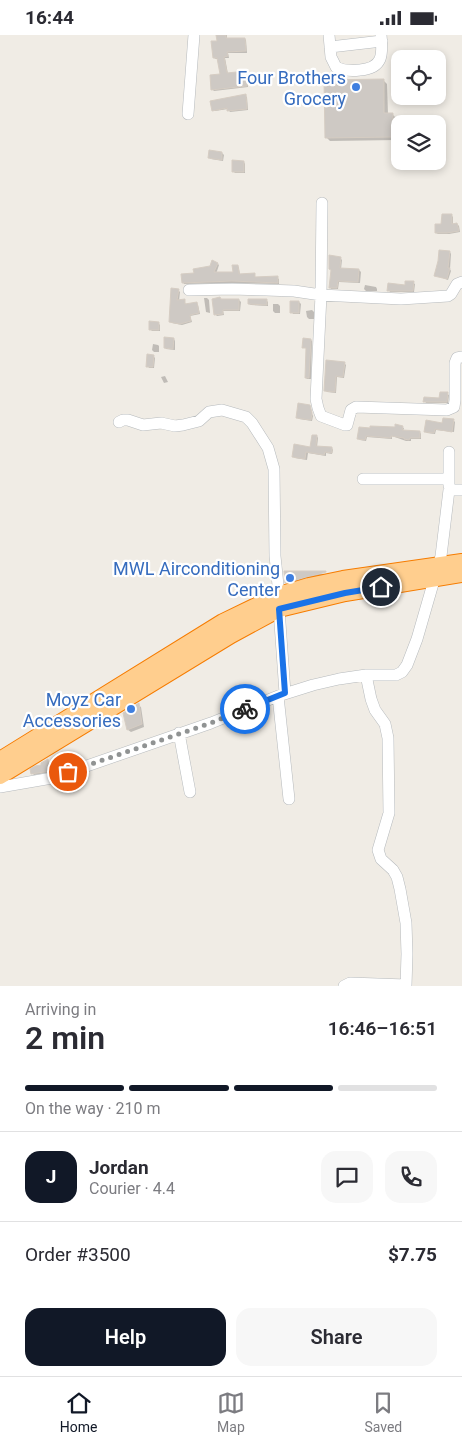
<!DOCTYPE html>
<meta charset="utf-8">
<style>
body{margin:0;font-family:Roboto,sans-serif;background:#f7f7f7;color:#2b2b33;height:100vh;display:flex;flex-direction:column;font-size:19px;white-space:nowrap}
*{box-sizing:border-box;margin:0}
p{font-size:16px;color:#7c7c81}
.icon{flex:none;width:28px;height:28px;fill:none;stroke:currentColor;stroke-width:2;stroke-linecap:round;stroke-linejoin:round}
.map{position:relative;height:951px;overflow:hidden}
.details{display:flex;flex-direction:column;background:#fff;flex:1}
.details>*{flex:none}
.controls{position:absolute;left:391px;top:15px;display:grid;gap:10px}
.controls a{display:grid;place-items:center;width:55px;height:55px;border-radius:10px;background:#fff;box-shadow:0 2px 8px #0003;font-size:25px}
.pin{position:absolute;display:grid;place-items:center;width:42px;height:42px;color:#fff;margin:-21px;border:2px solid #fff;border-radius:50%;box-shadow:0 1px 5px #0007}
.courier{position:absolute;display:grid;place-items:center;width:50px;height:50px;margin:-25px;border:4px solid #1a73e8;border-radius:50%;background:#fff;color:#222;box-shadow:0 1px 6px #0007}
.headline em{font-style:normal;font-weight:600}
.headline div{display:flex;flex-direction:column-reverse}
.headline{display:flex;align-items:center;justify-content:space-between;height:85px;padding:0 25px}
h1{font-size:32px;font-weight:600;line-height:38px}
.bar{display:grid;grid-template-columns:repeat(4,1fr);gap:8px 5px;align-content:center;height:60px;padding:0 25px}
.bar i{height:6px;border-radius:4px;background:#e1e1e2}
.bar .selected{background:#111827}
.bar p{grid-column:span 4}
.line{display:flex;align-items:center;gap:12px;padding:0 25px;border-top:1px solid #e1e1e2}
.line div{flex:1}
.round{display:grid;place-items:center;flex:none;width:52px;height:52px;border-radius:15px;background:#f7f7f7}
.button{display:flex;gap:10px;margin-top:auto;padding:10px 25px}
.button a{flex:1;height:58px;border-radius:15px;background:#111827;color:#fff;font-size:20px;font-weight:600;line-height:58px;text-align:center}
.button a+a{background:#f7f7f7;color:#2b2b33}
.status{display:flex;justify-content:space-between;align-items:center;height:35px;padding:0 25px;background:#fff;direction:ltr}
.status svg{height:14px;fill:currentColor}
.tab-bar{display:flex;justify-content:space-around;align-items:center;height:70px;border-top:1px solid #e1e1e2;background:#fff;font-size:14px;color:#7c7c81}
.tab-bar a{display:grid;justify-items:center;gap:2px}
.tab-bar .selected{color:#111827}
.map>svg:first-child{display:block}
</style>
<div class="status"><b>16:44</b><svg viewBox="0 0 49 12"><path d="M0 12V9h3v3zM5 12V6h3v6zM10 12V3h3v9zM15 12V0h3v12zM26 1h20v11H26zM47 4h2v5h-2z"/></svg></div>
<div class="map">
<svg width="462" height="951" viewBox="0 0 462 951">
<rect width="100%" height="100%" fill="#f0ece5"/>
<path fill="#0003" d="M217,0h10v4h18l1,1 1,13h-19l1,5h-4l3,16 17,-2 2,2 1,13 -34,4 -2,-2 9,-14 -3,-16h-2l-2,-1 4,-16z
M383,45l4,4 1,30h4l4,4 1,22 -67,1 -4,-4z
M245,61l2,1 1,13 -18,2 -2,-3 -13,2 -2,-1z
M222,118l2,2 -1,6 -12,-2 -1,-1z
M244,127l1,2v9h-10l-2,-2z
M451,180l2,2v8l4,-1 2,2 1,6 -11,2h-11l-2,-1z
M450,217l1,2 -1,15 1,2 -3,9 -13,-5z
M340,223l2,2 -1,9 18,1 2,2 -1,11 -21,-1 -1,7h-7l-1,-2z
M218,229l1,1 -3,9 18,-1 4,-7 1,2 1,7h14l2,3h21l2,1v5l-45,-1 -50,1 -1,-2 12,-8z
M413,248l2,1 -1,8h-24l-1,-2z
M365,250l11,2 1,2v2h-11l-2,-2z
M178,255l2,2 -1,9 5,-1 2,5 10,-2 2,2 2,9 -10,2 2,6 -10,3 -10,-2 -2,-2z
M204,263h3l2,2 1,13 -4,-1z
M221,265h18l2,2 -1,9h-17l1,4 -7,1 -1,-1z
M266,265l2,2v4l-17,-1 -2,-1z
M299,267l2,2 -1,10h-7l-1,-2z
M273,269h5l2,2v7h-5l-2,-2z
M312,275l2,2v7h-5l-2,-2 -1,-6z
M158,288l2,2v6h-8l-2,-2z
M174,304l1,2v9l-9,-1 -1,-2z
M311,305l1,1 -1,38h-4l-1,-1 1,-29 -3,-2z
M153,309l5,1 1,1v6h-5l-2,-2z
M153,321l2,2 -1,10h-5l-1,-2z
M344,328l2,2 -2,13 -7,-1 -1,16 -9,-1 -2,-2z
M165,341l3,6 -4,1 -3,-6z
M447,359l2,1 -1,8h-22l-1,-2 15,-2z
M309,371l4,10 -1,5 -13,-2 -2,-2z
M454,386l1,1 -1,10 -18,-2 -1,4 -8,-1 -2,-2z
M402,392l2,1 -1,3 17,1 1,2v5h-10v2h-5l-14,-5v3l-25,-2 -1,4 -6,-1 -2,-2 2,-10h36z
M317,401l1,2 -1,9 15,1 1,2 -1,4 -6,-1v3l-18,-3 -1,7 -12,-2 -2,-2 18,-7z
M285,537l41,2 1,1 -38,10 -3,-3z
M138,670l3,2 3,20 -13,5 -3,-2 -3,-17z
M48,726l1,1 2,10 -17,3 -2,-2 11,-7z"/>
<path fill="#cec9c4" stroke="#d6cdc3" d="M216,0h10v3h19l1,13 -19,1 1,4 -4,1 3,16 19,-2 1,15 -36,4 -1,-15 10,-1 -3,-16h-4l-2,-17h6z
M384,44v34h9v24l-68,1 -1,-58z
M246,59l1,15 -20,2v-3l-15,3 -2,-10z
M209,115l13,2v8l-14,-2z
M232,125l12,1v11h-12z
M442,179h10v10l5,-1 2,8 -12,2h-12v-9h6z
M439,215l11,1 -2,17h2l-3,11 -13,-3 4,-15z
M329,220l12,2 -1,11 19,1 -1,13 -20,-1 -1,7h-8l2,-18 -2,-1z
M212,225l6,3 -4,9h19l-1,-7h6l1,9 16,-1v4l23,-1v7l-46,-2 -50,2 -1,-9 13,-1 -1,-4 17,-3z
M405,246h9l-1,10h-26l1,-8 17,2z
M171,253l8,1 -2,11 8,-1v5l12,-2 2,11 -9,2 1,6 -11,3 -11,-2z
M220,262l1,2h18v11h-16v4l-9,1 -2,-16z
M248,264h19v6l-19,-1z
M290,266h9v12h-9z
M149,286l10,1v8h-10z
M164,302l10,1 -1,11 -9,-1z
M303,303l8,1 -2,39h-4l1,-30h-4z
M147,319l7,1 -1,12h-7z
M326,325l19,2 -2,15 -7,-1 -1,16 -11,-1z
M440,357h8l-1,10h-24l1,-5 15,1z
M298,368l12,2 2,8 -1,7 -15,-2z
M443,383l11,1 -2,13 -17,-3 -1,4 -10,-1 2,-12 16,3z
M395,389l8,2 -1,4 18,1v7h-10l-1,2 -5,-1v-1l-13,-2v2l-25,-2 -1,4 -8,-1 2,-12 11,1v-2l25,1z
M312,400h5l-1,11 16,1v6l-7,-1 -1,3 -18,-3 -1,7 -13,-2 2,-13 16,3z
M284,536h42v1l-41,11z
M139,668l3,21 -15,6 -4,-17z
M48,724l2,12 -19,3 -1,-5 5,-3 6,-1v-2z"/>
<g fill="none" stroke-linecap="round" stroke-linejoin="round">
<g stroke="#b6babd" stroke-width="12">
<path id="minor" d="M329,0l2,22 5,10c8,4 16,4 24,3 23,-2 23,-15 21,-35
M330,12l52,-6
M188,79l6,-79
M322,168l-1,92 -5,104 2,9 3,8 24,9h2l4,-15 5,-3 91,3 7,-3 1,-7v-37l2,-5 5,-1
M189,255l43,-1 34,1 28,1 27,4 80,4 47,-3 3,-2 6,-10 5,-2
M119,387l4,-2h5l15,5 18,-2 14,3 8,-1 16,-4 10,-9 13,-2 24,7 6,6 16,25 6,21 1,87 4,39
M363,444h86
M449,451v-34
M279,574l6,84
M366,640l5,24 4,11 10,14 3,14 1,75 -11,37 3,9 12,11 4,7 3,12 6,34 1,31 -1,32
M278,661l11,103
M179,698l11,59
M0,752l52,-9 159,-55 67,-27 35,-11 26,-6 27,-4h30l6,-3 5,-7 10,-26 24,-83 8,-66h13
M344,951l6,-3 56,2"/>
</g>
<g stroke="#f67c00" stroke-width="18">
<path id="highway" d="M0,725l223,-138 56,-27 30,-9 34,-7 119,-17
M0,741l231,-141 48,-26 66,-16 117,-19"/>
</g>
<use href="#minor" stroke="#fff" stroke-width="11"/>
<use href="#highway" stroke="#ffce8e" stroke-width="16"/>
</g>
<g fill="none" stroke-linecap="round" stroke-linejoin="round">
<path stroke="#909393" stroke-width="5" stroke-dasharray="0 9" d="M68,737l143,-49 34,-14"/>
<path stroke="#1a73e8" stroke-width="6" d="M245,674l40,-16 -6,-84 66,-16 36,-6"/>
</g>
<g fill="#3f7fe0" stroke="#fff" stroke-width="2">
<circle cx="356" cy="52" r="5"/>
<circle cx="290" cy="543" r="5"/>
<circle cx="131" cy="674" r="5"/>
</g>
<g text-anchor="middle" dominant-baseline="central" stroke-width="4.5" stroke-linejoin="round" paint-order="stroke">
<g font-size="18" fill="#366cbe" stroke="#fff" text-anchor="end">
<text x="346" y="42">Four Brothers<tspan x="346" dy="21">Grocery</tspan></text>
<text x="280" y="533">MWL Airconditioning<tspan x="280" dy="21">Center</tspan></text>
<text x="121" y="664">Moyz Car<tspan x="121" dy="21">Accessories</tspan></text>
</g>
</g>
</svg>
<div class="controls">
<a><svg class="icon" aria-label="locate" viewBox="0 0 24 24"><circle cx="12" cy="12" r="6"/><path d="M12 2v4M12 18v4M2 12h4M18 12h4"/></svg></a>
<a><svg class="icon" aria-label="layers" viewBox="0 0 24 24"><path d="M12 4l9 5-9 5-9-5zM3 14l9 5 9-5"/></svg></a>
</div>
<div class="pin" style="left:68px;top:737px;background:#ea580c"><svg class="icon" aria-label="bag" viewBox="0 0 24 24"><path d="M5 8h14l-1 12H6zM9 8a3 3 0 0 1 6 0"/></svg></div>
<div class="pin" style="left:381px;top:552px;background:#1f2937"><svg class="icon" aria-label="home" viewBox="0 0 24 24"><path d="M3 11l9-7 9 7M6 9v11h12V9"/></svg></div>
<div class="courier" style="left:245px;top:674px"><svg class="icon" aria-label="bike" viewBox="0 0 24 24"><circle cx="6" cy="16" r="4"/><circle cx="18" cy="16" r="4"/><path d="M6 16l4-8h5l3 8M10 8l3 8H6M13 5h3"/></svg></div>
</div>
<section class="details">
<div class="headline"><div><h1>2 min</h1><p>Arriving in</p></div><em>16:46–16:51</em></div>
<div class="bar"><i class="selected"></i><i class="selected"></i><i class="selected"></i><i></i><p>On the way · 210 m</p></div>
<div class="line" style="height:90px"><b class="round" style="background:#111827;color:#fff">J</b><div><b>Jordan</b><p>Courier · 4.4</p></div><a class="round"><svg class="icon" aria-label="chat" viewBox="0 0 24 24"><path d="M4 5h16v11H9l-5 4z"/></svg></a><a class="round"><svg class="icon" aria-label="phone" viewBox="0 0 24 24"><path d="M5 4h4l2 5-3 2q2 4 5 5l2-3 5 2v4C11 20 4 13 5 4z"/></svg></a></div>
<div class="line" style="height:65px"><div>Order #3500</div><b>$7.75</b></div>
<div class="button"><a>Help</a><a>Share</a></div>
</section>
<nav class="tab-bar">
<a class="selected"><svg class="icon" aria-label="home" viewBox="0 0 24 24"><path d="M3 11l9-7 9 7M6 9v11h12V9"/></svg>Home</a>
<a><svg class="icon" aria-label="map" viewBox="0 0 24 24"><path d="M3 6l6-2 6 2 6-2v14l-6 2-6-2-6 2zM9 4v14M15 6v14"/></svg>Map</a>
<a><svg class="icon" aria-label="saved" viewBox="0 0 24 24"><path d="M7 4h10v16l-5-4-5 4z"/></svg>Saved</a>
</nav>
